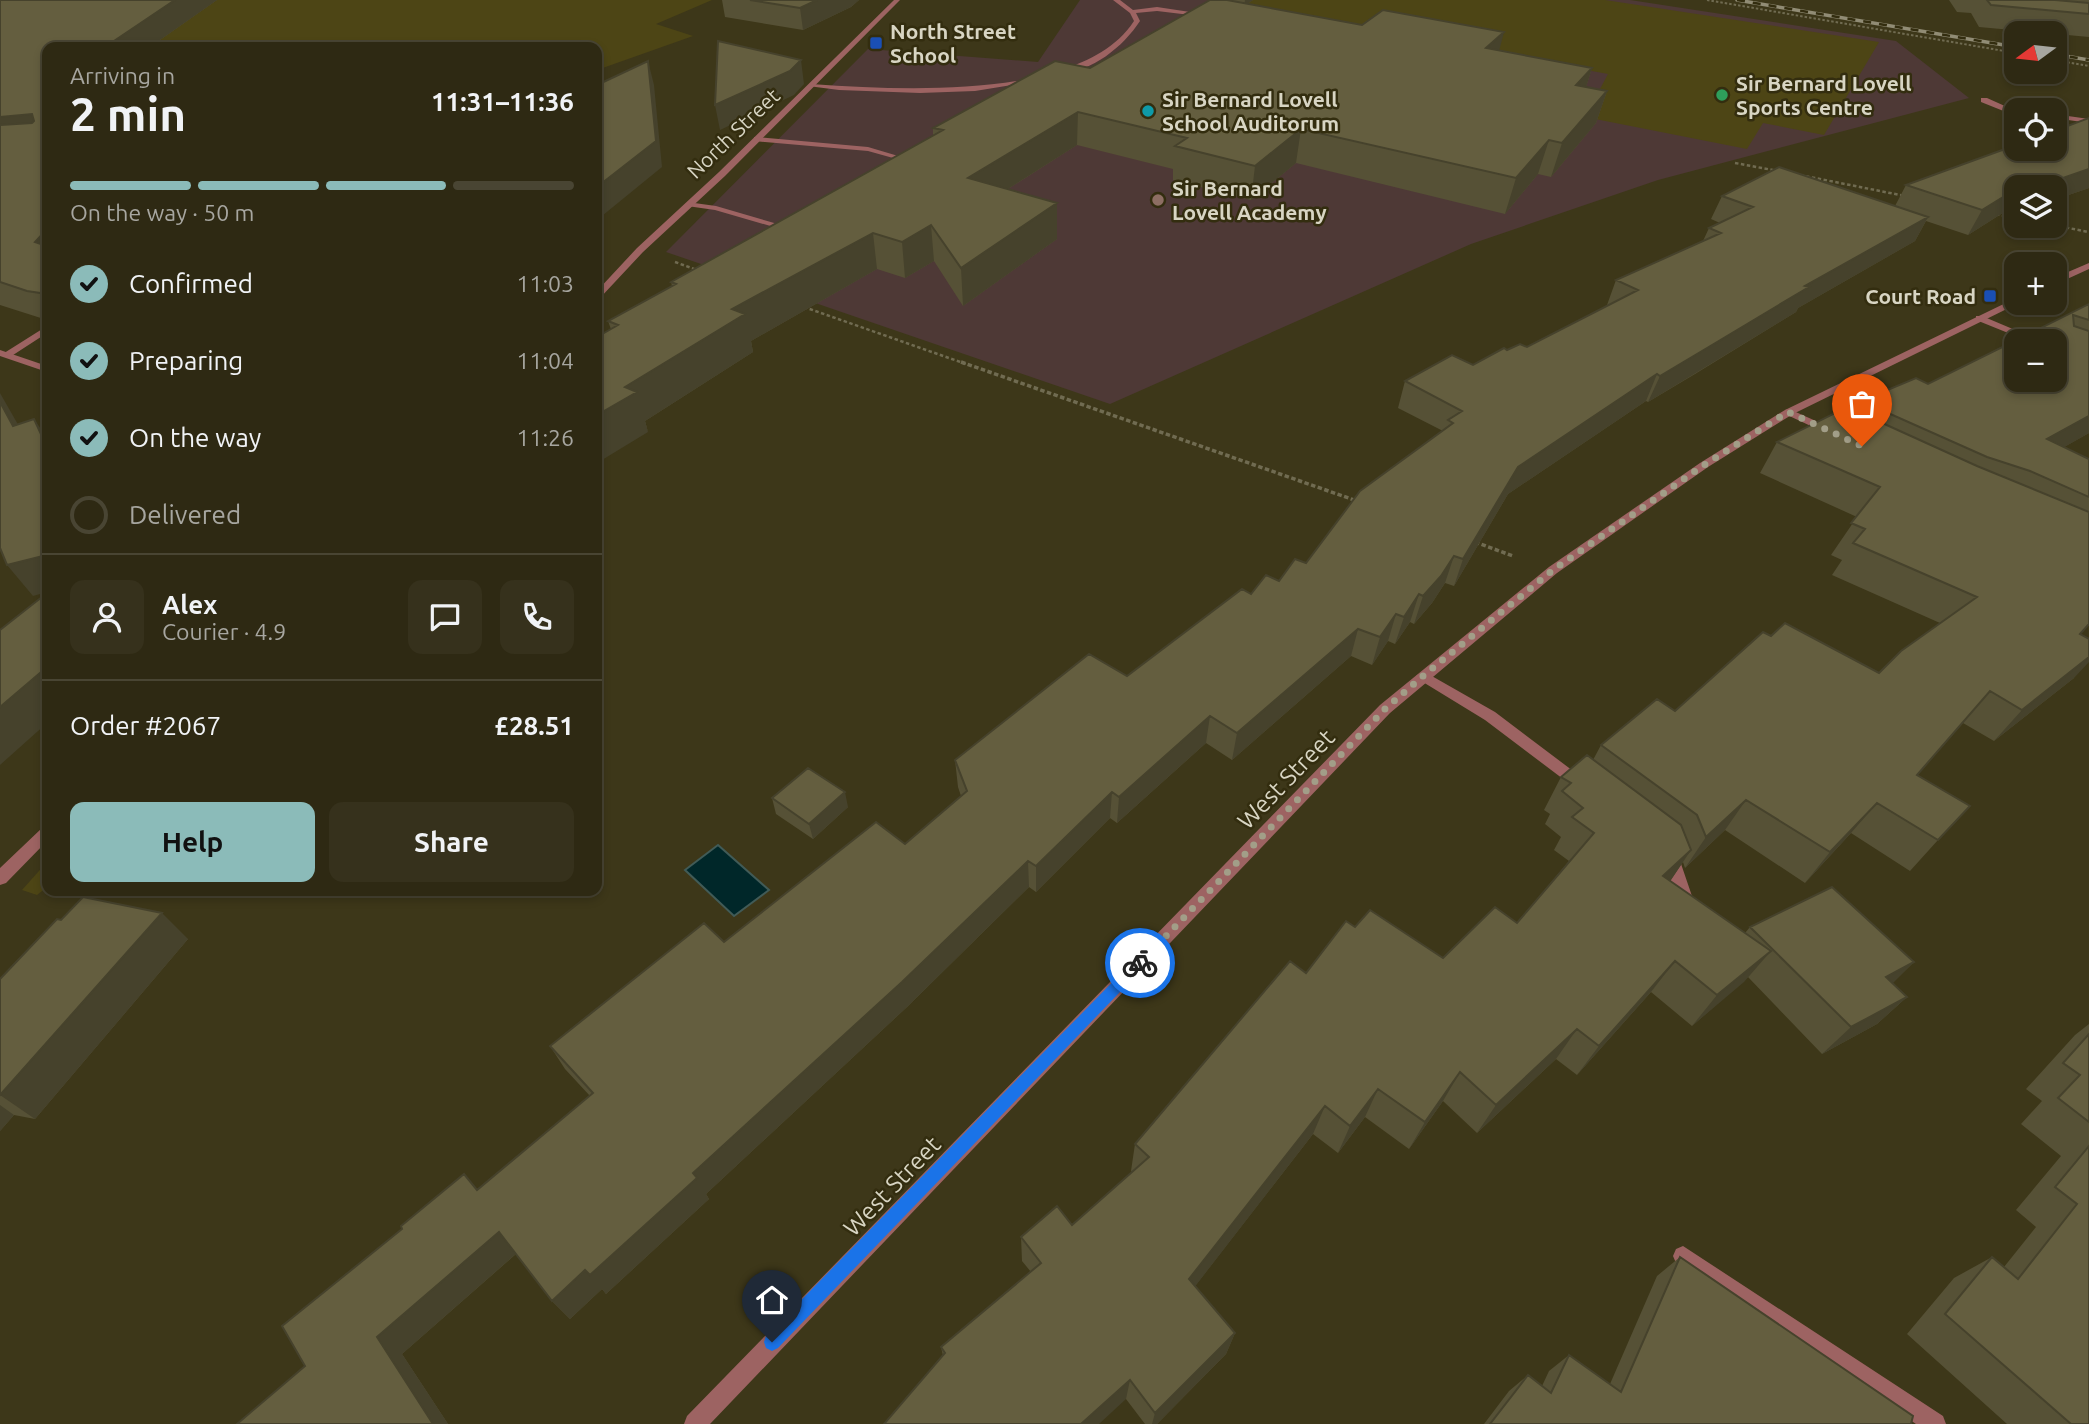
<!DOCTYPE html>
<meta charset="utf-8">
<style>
body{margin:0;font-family:Ubuntu,sans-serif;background:#36311c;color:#f1f3f6;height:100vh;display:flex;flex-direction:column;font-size:26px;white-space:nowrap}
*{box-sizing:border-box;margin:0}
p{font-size:23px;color:#a7a6a0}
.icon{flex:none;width:38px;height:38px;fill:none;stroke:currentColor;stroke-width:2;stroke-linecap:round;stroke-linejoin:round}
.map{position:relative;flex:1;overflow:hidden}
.panel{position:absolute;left:42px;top:42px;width:560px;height:854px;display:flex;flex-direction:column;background:#2e2913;border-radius:14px;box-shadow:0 4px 10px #0003,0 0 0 2px #494533}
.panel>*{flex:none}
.needle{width:46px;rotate:255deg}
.tools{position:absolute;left:2004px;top:21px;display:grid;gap:14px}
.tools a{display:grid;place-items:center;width:63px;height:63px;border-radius:14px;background:#2e2913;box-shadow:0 4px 10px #0003,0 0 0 2px #494533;font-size:35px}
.pin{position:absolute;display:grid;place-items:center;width:60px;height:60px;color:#fff;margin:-72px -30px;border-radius:50% 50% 50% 0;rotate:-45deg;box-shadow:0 0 7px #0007}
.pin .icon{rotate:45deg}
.courier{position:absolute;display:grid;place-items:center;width:70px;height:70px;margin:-35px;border:5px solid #1a73e8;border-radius:50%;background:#fff;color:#222;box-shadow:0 2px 9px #0007}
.head em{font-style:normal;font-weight:600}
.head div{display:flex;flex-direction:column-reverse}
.head{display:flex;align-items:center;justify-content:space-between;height:119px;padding:0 28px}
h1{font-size:46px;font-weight:600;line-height:52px}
.bar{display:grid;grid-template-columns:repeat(4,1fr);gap:10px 7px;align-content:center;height:84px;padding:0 28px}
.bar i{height:9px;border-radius:5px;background:#494533}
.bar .current{background:#8bbbb9}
.bar p{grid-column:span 4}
.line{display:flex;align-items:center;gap:18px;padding:0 28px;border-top:2px solid #494533}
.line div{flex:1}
.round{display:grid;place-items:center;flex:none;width:74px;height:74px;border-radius:14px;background:#36311c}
ol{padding:0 28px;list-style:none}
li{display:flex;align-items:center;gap:21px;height:77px}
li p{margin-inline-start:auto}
li .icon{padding:7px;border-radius:50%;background:#8bbbb9;color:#111;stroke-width:4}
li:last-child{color:#a7a6a0}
li i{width:38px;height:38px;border:4px solid #494533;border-radius:50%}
.button{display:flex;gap:14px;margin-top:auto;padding:14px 28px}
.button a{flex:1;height:80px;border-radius:14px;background:#8bbbb9;color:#111;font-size:28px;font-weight:600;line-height:80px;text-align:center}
.button a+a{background:#36311c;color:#f1f3f6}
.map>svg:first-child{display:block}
</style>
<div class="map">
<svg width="2089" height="1424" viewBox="0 0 2089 1424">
<rect width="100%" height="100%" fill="#3d3719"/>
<path fill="#4e3936" d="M1080,0h550l266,41 73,57 -311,82 -187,64 -361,160 -444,-152 202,-203 170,13z"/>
<path fill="#4d4515" d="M205,0h507l-56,24 37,12 -96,34v-23h-446l-36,-31z
M1214,0h391l274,42 -55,93 -61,-12 -16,26 -162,-32 23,-43z
M47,862v25l-10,8 -15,-5z"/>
<path fill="#002729" stroke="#415b57" stroke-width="2" d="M718,845l51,45 -35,26 -49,-46z"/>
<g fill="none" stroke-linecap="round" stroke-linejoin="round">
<path stroke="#706b51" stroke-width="2" stroke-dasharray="2.5 2" stroke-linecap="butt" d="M1707,0l309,53
M2054,60l35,6"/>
<path stroke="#706b51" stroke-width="2.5" stroke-dasharray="3.5 2.5" stroke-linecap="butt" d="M1735,163l43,8
M1800,175l105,21
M1996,214l20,4
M2054,225l34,7
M675,262l22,8
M804,307l162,57"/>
<path stroke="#706b51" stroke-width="3.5" stroke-dasharray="4.5 2.5" stroke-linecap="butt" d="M961,362l396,139
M1475,542l38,14"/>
<path fill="#9d6362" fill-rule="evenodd" d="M1113,0h7l13,10 24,-3 53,8 -3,2 -50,-6 -21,2 4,8c-17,26 -48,51 -80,52v-2c30,-11 56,-23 74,-50l-4,-8z
M1029,79l2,3 -56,9 -55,2 -81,-3 -31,-4 3,-2c73,5 145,8 218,-5z
M1981,98h6l29,13v5l-35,-14z
M2054,114l35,5v4l-35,-5z
M757,137l111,10 47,14 -4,2 -43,-12 -114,-10v-4z
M687,202l29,4 79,23 -4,3 -76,-22 -28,-4z
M47,326v7l-37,24 -9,-2z
M1789,409l47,21 1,2 -5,3 -4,-1 -43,-20v-4z
M1423,671l72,41 90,68 2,4 -2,4h-10l-90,-68 -67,-41 -2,-3z
M1670,849l6,1 2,5 15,44 -2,5 -6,2 -6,-2 -2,-5 -15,-44 2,-5z
M1683,1246l260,170 3,8h-30l-240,-161 -3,-7 3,-7z"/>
<path fill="#9d6362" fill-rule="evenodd" d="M894,0h6l-175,176 -82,76 -43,46 -3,1v-8l40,-43 82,-76z
M1976,316h6l59,25h-13l-52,-21z
M0,350l47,16v6l-47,-16z
M47,826v15l-41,42 -6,2v-17l42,-40z"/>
<path fill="#9d6362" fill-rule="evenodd" d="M2089,263v6l-35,16v-7z
M2016,298v5h3l-226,111 -85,53 -151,106 -167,140 -680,711h-26l3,-8 693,-711 169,-138 151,-104 85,-53z"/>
<g stroke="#918c75" stroke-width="3.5">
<path id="rail" d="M1737,0l279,47
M2054,54l35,6"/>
</g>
<use href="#rail" stroke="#332d0f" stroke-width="2.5" stroke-dasharray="8" stroke-linecap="butt"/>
</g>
<path fill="#565136" d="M0,0h217l-67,47h-103v273l-47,-15z
M722,0h137l-8,7 -48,23 -78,-13z
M1210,0h43l-6,4 345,64 -6,19 21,4 -11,32 -45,54 -13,-3 -33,40 -209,-51 -45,37 -78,-20v-11l-96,-24 -69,44 49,14v36l-94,67 -29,-45 -29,17 -28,-9 -126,72 2,11 -108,69 3,11 -40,-111 64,-35 -1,-4 262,-146v-8l157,-60z
M1949,0h140v37l-110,-10 -8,-14 -14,-1z
M2016,145l73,43 -35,12v-13h-38v24l-7,-2 -41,26 -42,-14 -11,20 -117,67 -2,4 -101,62 -47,28 -2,-1 -138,93 -54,92 -9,-3 -13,20 -18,21 -4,-2 -15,22 -7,-3 -16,24 -21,-9 -119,104 -26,-17 -89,80 -7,-5 -74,74 -7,-5 -122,120 -201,187 3,5 -103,95 -4,-5 -32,30 -18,-18 -36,-47 -114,100 46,70h-211l68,-58 173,-177 112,-93 -25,-27 -15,-23 174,-104 181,-98 56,-48 -3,-9 -3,-27 172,-84 124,-82 28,-13 27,-18 137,-132 -45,-23 7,-27 68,-16 34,-15 20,-3 81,-42h-1l9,-25 87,-39 6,-13 11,-5 -9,-4 11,-23 173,10 11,-21z
M2089,304v129l-25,14 25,12v166l-9,9 -6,44 -80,63 -31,-18 -46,52 21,65 -28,31 -59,-38 -46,50 -80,-53 -40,38 -2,-6 -13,19 75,52 5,-6 164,35 -22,21 15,14 -30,27 -55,30 -74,-77 -56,49 -41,-34 -74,83 -21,-16 -79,74 -34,-32 -34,48 -44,-32 -27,36 -25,-19 -118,152 40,47 -9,21 -69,70h-12l-19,-25 -183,-43 -2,-9 90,-75 -9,-11 -1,-24 51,-12 60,-53 -1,-1 4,-27 171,-171 49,-46 88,31 74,-35 52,-62 -15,-11 7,-13 -16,-13 5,-10 -6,-4 17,-33 32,-17 8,-15 74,-34 96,-75 108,37 61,-50 -108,-48 10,-15 -11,-5 26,-38 -97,-44 17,-31 78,-31 6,-10 67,-17z
M772,798l76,9 -35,32 -37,-25z
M61,920l127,19 -153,180 -21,-4 -14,16v-152z
M2089,1024v400h-82l-100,-90 47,-56 38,-21 12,10 32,-40 -20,-17 45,-54 -40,-32 21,-23 -16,-12 49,-54z
M1680,1257l231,167h-427l25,-33 19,-16 14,11 7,-15 20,-16 41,29 47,-108z"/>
<path fill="#46422c" d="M175,0h42l-67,47h-45z
M817,0h42l-8,7 -48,23 -3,-22z
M1245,0h8l-9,6z
M1504,32l-8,31 -10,-15z
M801,60l3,24 -10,11 -74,35 -5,-25z
M648,61l6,24 8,82 -65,53v-33z
M1592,68l-10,32 -6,-15z
M1607,91l-11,32 -45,54 11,-34z
M1078,112l-1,33 -107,68 -2,-35z
M32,114l15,25 -47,4v-26z
M1301,129l-5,34 -45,37 4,-34z
M1549,140l-11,34 -33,40 11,-36z
M2089,169v19l-35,12v-13h-17z
M2016,189v8l-7,12 -41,26 14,-25z
M1057,203v36l-94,67 -2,-38z
M1928,217l-13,24 -117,67 -2,4 -148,90 12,-26 145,-90z
M931,225l3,36 -29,17 -3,-36z
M47,229v31l-12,-18z
M873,233l4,36 -126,72 2,11 -108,69 3,11 -51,31v-48l28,-28 107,-78z
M1657,374l-11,27 -138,93 -54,92 9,-27 55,-92z
M0,393l36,63 -23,-30 -13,-24z
M2089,416v17l-65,37 23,-31z
M34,419l13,19v9z
M47,555v37l-14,4 -26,-31z
M1454,556l-9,27 -13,20 -18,21 9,-28z
M1419,594l-9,28 -15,22 9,-27z
M1396,614l-8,27 -16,24 8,-28z
M1358,629l-7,27 -119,104 5,-27z
M2089,657v5l-15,16 -80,63 28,-31z
M47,667v56l-47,42v-58z
M1210,716l-4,27 -89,80 2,-26z
M845,792l3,15 -35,32 -4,-15z
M1112,792l-2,26 -74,74v-26z
M1746,800l-21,30 -40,38 21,-31z
M1877,803l-26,30 -46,50 25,-31z
M1691,850l-22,33 -6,-7z
M1028,861l1,26 -122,120 -201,187 3,5 -103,95 -4,-5 -32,30 -18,-18 141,-128z
M162,913l26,26 -153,180 -35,-24z
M1771,951l-27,31 -52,44 25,-31z
M1675,961l-24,31 -74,83 22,-29z
M1914,962l-29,29 1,-14z
M1907,997l-30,27 -55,30 29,-27z
M1577,1029l-21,30 -79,74 19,-28z
M1460,1072l-17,29 -34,48 16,-27z
M1378,1089l-13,28 -27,36 12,-27z
M0,1105l14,10 -14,16z
M1325,1106l-12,28 -130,168 6,-23z
M499,1232l19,20 -116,102 46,70h-15l-56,-87z
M1235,1333l-9,21 -69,70h-5l3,-11z
M1130,1380l-4,19 -27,25h-18z"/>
<path fill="#645e3f" stroke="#46422c" stroke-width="2" fill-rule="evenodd" d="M0,0h175l-70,47h-58v182l-12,13 12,4v48l-20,-3 -27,-9v-157l32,-2 2,-2 -2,-7 -32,3z
M750,0h67l-17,8z
M1210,0h17l135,25 21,-15 121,22 -18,16 106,20 -16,17 31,6 -45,52 -13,-3 -33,38 -215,-49 -46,37 -80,-20 12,-8 -109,-26 -110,66 89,25 -96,65 -30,-43 -29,17 -29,-9 -141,76 13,5 -120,73 12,5 -40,23v-78l21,-12 -10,-4 68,-37 -5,-2 272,-152 -10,-2 122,-67 35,7z
M1987,0h68l34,3v11l-98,-9z
M718,41l83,19 -11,11 -75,34z
M648,61l8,80 -59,46v-102z
M2089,118v51l-52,18h-5l-8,-3 -5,3h-3v2l-34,21 -76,-25 110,-40v4h38v-18z
M1779,167l149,50 -123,69 4,1 -102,61 -47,28 -3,-2 -139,93 -55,92 -9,-3 -13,20 -18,20 -4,-2 -15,23 -8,-3 -16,23 -22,-8 -121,104 -27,-17 -91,81 -7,-5 -76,74 -8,-5 -126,121 -209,191 4,5 -107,97 -5,-5 -33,31 -53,-69 -122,105 56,87h-196l68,-58 -23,-40 120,-97 -1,-3 63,-52 13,16 116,-97 -43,-47 154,-123 20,19 152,-120 29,22 62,-53 -12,-31 134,-106 38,22 115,-87 9,5 15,-19 13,6 16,-22 11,4 54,-72 93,-68 -5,-3 14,-9 -57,-30 47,-26 21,10 31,-17 3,2 13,-6 7,3 111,-57 -22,-10 105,-47 -12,-5 44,-21 -31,-11z
M2089,304v16l-16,-5 1,11 15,5v85l-42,23 42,20v38l-59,-26 -43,-14 -126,-56 55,-23 12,6zM2016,341h38v39h-38z
M0,402l13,24 21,-7 13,28v108l-40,10 -7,-17z
M1847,407l130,59 112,46v112l-9,10 9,5v18l-67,53 -32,-19 -73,84 53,31 -32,34 -61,-37 -47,49 -84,-52 -40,37 -9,-22 -96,-70 56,-46 18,12 88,-79 8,4 14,-13 94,50 22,-22 76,-54 -124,-54 12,-14 -14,-6 29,-36 -103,-45z
M47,593v74l-47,40v-77z
M1587,755l94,70 10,25 -28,26 108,75 -54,44 -42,-34 -76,85 -22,-17 -81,76 -36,-33 -35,50 -47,-33 -28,37 -25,-20 -136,173 46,54 -80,80 -25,-33 -49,44h-197l61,-71 -4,-6 100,-84 -20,-26 36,-31 15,19 77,-68 -14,-13 155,-183 16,12 40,-52 9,6 15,-17 73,48 52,-51 22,16 77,-90 -22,-16 11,-9 -21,-17 9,-8 -10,-6z
M808,768l37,24 -36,32 -37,-26z
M1832,887l82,75 -28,15 21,20 -56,30 -101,-100z
M83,897l79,16 -162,182v-116l57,-60 4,1z
M2089,1034v88l-31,-24 22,-23 -17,-12z
M2089,1146v278h-18l-126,-110 47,-57 26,22 59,-75 -22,-17z
M1680,1257l233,159 -2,8h-421l38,-49 23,18 18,-38 52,37z"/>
<path fill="#1a73e8" d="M1140,957l4,2v8l-366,381 -6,3 -6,-3 -2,-6 2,-6 369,-377z"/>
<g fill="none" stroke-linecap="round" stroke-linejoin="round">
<path stroke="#a29e88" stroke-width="7" stroke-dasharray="0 12.6" d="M1140,963l245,-254 38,-33 130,-106 151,-105 84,-53 74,34"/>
</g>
<g fill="#1a4fb4" stroke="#332d0f" stroke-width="2.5">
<rect x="869" y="36" width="14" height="14" rx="3.5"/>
<rect x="1983" y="289" width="14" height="14" rx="3.5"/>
</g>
<circle fill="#2e9e5b" stroke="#332d0f" stroke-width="2.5" cx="1722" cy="95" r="7"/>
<circle fill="#0f9aa8" stroke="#332d0f" stroke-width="2.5" cx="1148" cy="111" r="7"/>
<circle fill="#8d6e63" stroke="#332d0f" stroke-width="2.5" cx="1158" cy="200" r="7"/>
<g text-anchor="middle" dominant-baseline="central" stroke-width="5" stroke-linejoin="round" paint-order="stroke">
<g font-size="21" font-weight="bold" fill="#d8d5c3" stroke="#332d0f" text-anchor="start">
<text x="890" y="31">North Street<tspan x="890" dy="24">School</tspan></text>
<text x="1736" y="83">Sir Bernard Lovell<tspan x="1736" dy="24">Sports Centre</tspan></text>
<text x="1162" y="99">Sir Bernard Lovell<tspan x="1162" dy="24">School Auditorum</tspan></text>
<text x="1172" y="188">Sir Bernard<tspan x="1172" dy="24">Lovell Academy</tspan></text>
<text x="1976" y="296" text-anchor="end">Court Road</text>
</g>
<g font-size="21" fill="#d8d5c3" stroke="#332d0f">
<text transform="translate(733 133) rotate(-44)">North Street</text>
</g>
<g font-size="24" fill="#d8d5c3" stroke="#332d0f">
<text transform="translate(1286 779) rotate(-46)">West Street</text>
<text transform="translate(892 1186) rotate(-46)">West Street</text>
</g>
</g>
</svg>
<div class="tools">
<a><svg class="needle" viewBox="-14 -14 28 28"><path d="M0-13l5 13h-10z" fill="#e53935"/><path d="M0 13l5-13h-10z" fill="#a7a6a0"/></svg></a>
<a><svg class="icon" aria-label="locate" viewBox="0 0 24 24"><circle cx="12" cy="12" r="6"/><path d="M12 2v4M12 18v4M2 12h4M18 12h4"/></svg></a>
<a><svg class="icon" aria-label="layers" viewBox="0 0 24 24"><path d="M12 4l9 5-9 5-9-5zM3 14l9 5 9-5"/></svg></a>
<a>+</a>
<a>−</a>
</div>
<div class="pin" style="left:1862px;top:446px;background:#ea580c"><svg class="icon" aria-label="bag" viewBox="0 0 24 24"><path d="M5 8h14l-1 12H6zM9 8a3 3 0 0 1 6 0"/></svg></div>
<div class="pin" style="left:772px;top:1342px;background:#1f2937"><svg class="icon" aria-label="home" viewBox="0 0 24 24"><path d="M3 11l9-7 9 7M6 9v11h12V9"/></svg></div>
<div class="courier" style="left:1140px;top:963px"><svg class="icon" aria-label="bike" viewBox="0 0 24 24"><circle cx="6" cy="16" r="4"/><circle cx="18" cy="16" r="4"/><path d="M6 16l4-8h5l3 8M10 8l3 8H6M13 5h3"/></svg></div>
<section class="panel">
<div class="head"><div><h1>2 min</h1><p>Arriving in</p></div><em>11:31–11:36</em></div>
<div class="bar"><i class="current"></i><i class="current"></i><i class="current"></i><i></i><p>On the way · 50 m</p></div>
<ol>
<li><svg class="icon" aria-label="check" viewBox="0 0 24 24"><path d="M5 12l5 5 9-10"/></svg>Confirmed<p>11:03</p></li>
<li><svg class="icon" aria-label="check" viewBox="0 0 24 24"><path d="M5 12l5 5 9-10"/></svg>Preparing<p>11:04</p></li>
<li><svg class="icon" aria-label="check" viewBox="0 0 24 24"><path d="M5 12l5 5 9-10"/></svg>On the way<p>11:26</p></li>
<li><i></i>Delivered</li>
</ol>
<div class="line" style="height:126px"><a class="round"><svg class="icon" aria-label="person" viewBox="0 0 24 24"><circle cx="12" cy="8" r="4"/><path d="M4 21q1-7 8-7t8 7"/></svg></a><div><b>Alex</b><p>Courier · 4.9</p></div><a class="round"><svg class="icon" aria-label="chat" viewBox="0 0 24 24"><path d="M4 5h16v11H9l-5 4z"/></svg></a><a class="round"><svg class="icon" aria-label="phone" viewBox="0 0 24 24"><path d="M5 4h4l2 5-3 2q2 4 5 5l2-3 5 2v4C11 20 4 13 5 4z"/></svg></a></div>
<div class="line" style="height:91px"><div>Order #2067</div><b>£28.51</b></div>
<div class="button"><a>Help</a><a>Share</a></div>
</section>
</div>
